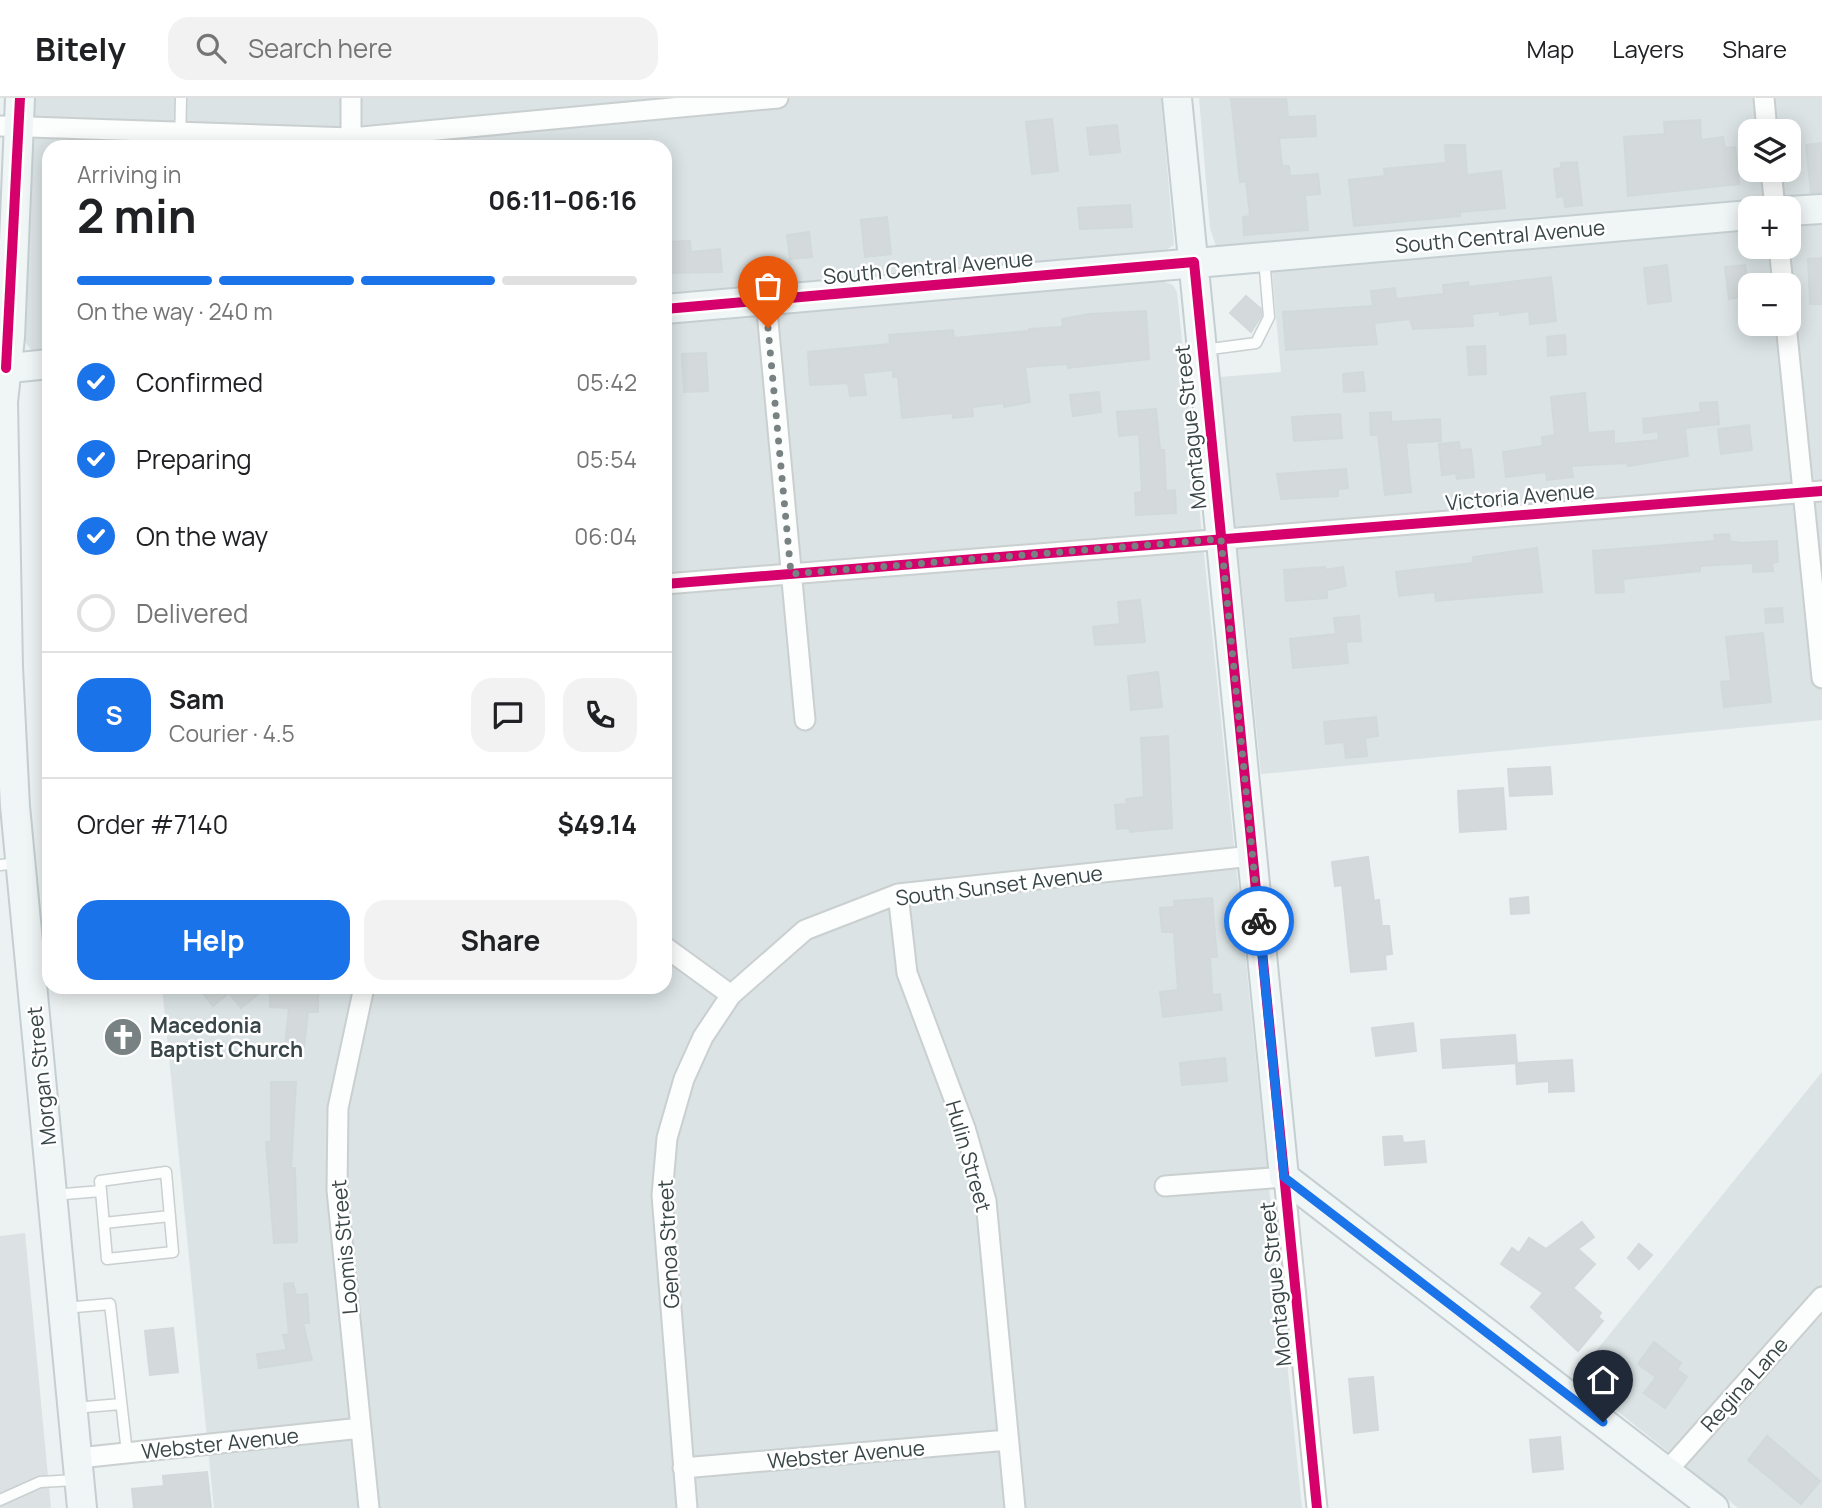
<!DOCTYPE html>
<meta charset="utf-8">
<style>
body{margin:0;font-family:Manrope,sans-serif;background:#f2f2f2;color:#202124;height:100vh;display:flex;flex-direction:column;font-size:26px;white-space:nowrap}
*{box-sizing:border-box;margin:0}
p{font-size:23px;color:#757577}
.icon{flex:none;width:38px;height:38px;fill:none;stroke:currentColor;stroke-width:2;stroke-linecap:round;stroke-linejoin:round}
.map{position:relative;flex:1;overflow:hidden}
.panel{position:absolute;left:42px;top:42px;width:630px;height:854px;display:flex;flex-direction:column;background:#fff;border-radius:21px;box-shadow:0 4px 18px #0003}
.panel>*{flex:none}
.fabs{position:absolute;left:1738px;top:21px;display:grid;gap:14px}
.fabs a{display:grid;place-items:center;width:63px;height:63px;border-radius:14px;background:#fff;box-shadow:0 4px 18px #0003;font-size:35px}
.pin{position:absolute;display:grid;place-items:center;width:60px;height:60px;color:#fff;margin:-72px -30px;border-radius:50% 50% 50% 0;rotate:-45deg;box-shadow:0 0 7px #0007}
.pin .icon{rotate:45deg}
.courier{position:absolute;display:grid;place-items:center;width:70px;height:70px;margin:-35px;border:5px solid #1a73e8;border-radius:50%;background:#fff;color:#222;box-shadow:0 2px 9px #0007}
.overview em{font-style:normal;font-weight:700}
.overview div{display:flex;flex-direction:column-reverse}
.overview{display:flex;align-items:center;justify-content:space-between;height:119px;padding:0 35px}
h1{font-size:46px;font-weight:700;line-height:52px}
.bar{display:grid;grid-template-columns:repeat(4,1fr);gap:10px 7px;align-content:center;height:84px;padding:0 35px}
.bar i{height:9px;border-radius:5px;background:#e0e0e0}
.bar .active{background:#1a73e8}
.bar p{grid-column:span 4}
.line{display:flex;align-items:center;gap:18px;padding:0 35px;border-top:2px solid #e0e0e0}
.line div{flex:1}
.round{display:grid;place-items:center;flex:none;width:74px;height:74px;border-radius:21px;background:#f2f2f2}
ol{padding:0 35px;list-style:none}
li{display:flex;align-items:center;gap:21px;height:77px}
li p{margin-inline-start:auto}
li .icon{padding:7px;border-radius:50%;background:#1a73e8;color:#fff;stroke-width:4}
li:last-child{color:#757577}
li i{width:38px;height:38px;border:4px solid #e0e0e0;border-radius:50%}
.primary-button{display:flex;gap:14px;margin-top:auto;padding:14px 35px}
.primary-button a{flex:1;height:80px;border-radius:21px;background:#1a73e8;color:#fff;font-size:28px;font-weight:700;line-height:80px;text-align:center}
.primary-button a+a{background:#f2f2f2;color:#202124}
header{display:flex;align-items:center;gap:42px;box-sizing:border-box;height:98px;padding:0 35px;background:#fff;border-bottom:2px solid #e0e0e0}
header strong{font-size:33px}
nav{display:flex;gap:38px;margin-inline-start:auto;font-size:24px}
.search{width:490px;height:63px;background:#f2f2f2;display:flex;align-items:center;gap:18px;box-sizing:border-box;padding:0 24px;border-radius:21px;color:#757577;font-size:26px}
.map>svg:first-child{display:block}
</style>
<header>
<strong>Bitely</strong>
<div class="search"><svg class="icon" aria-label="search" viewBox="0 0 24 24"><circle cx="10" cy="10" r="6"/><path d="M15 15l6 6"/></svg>Search here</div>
<nav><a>Map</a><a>Layers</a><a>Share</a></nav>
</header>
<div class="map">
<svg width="1822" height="1410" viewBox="0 0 1822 1410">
<rect width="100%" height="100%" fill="#ecf1f2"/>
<path fill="#dbe3e5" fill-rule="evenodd" d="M28,0h1133l13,147 -15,9 -494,43v-150h-616v203h-18l-8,-11z
M1199,0h623v99l-599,53 -7,-4 -6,-18zM1750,33h38v39h-38z
M1822,126v496l-561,54 -41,-397 61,-5 -9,-100 478,-42v17h38l1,-20zM1750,187h38v39h-38z
M1162,183l11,4 4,7 125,1216h-1088l-52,-521h503v-663z
M1822,974v436h-84l-163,-131z"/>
<path fill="#dce2e3" d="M25,1135l26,275h-51v-272z"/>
<path fill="#d4dadb" stroke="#d2d9da" stroke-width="2" d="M1231,0h55l2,19 27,-1 1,20 -37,2 3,28h7l1,10 28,-2 2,20 -15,1 3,35 -64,5 -1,-18 7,-1 -4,-35 -6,1z
M1052,21l6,52 -26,3 -6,-52z
M1700,22l1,20 22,-3 2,11 10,-1 4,37 -111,12 -4,-59 41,-3 -1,-12z
M1117,27l3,27 -30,3 -3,-27z
M1822,45v50h-11l-5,-48z
M1445,47h20l2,30 34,-4 4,37 -45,4v4l-106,10 -5,-46 36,-4 -1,-7 62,-6z
M1577,64l5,43 -17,2 -1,-11 -7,1 -3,-28 7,-1v-5z
M1130,107l2,22 -52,2 -2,-21z
M887,119l4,37 -26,3 -4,-37z
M809,134l3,25 -22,2 -3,-24z
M690,143l1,11 29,-3 2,23 -57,1v-31z
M1822,160v46h-12l-2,-45z
M1667,167l4,36 -23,3 -4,-36z
M1745,167l4,31 -20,3 -4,-32z
M1551,179l5,44 -26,3 -1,-13 -29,4v-4l-28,3 1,12 -60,3 -3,-10 -36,4 3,21 -91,6 -3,-38 90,-6 -2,-15 24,-3 1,11 48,-5 -1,-9 25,-3 1,5z
M1246,198l15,13v7l-10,16 -21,-19z
M1146,213l3,48 -81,9v-4l-43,3 5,35 -26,5v-4l-32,4 1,9 -20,2v-5l-51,5 -4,-41h-5v-7l-30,3 3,22 -16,1 -2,-13 -38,2 -2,-33 82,-8 -1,-9 64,-5 1,8 75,-7v-2l34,-2 -1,-8 27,-5z
M1565,237l1,19 -18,2 -1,-19z
M1485,248l1,28 -17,1 -2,-28z
M706,255l2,38 -24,1 -2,-38z
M1363,274l2,19 -21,1 -1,-18z
M1099,294l2,20 -28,4 -3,-21z
M1585,295l3,40 26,-2v13l45,-4 -1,-9 -14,2 -1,-14 58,-7 -1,-9 17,-1 2,22 -34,4 3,28 -60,10 -1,-3 -56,3 2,11 -26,3 -1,-8 -40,5 -3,-25 40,-6 -1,-9 13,-2 -4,-38z
M1156,311l4,41h4l2,41 9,-1 1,23 -40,2 -1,-22 7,-1 -3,-58 -20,2 -2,-24z
M1391,314v10l49,-3 1,22 -35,2 5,49 -26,3 -7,-60h-7l-1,-22z
M1340,316l2,24 -48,3 -2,-24z
M1749,327l3,25 -31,4 -3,-25z
M1459,344l1,8 11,-1 3,28 -17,2 -1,-6 -14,2 -3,-31z
M1346,371l2,19 -10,1v7l-57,3 -4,-25z
M1729,436l1,7 11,2 36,-2 1,21 -6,1 1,8 -20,1v-9l-53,3v5l-77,8 1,13 -28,1 -3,-42 122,-10 -1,-6z
M1537,450l5,44 -106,9 -1,-9 -36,4 -3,-24 77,-9v-6z
M1325,469v3l18,-3 3,19 -19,4v8l-41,3 -2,-31z
M1140,502l5,42 -50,3 -2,-18 27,-3 -2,-22z
M1782,510l1,14 -17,1 -1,-14z
M1359,518l2,25 -15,1 2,21 -55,5 -3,-29 46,-5 -2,-16z
M1763,535l8,69 -47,5 -3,-25 10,-1 -5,-44z
M1158,574l4,35 -31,3 -3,-34z
M1376,619l2,19 -13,2 2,18 -21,2 -2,-16 -18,2 -2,-22z
M1168,638l4,92 -42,4 -1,-4 -12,1 -2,-24 12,-1 -1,-5 18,-2 -3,-59z
M1550,669l2,27 -42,2 -2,-27z
M1503,690l3,41 -46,3 -2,-41z
M1368,759l6,44 5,-1 3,26h7l3,28 -7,1 1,14 -35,3 -9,-87 -7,1 -3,-24z
M1528,799l1,16 -18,1 -1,-15z
M1212,800l5,59h-7l2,38 8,-1 2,16 -59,7 -3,-25 18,-2 -4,-58h-12l-2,-24 15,-1 -1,-6z
M198,889h69l-26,21 -12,-15 -16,13z
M270,889h48v25h-10l-5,45 -19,-2 5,-47 -19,-1z
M1413,925l3,28 -40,5 -4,-28z
M1515,937l2,28 -74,5 -2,-28z
M1225,960l2,23 -45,4 -2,-22z
M1572,962l2,31 -25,1v-11l-32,3 -1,-21z
M271,984h25l-5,86h4l2,74 -23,1 -8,-101h5z
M1402,1038l1,7 21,-2 2,21 -41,3 -2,-28z
M1582,1124l12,15 -16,12 17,15 -22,24 28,25 -3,4 5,4 -25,30 -47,-44 12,-14 -42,-29 11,-16 7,5 10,-15 17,11z
M1639,1146l13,11 -13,14 -11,-11z
M293,1185l3,12 11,-1 2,29h-6l9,37 -53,8 -2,-14 30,-4 -4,-15 6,-1 -5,-50z
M173,1230l5,44 -28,3 -5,-44z
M1654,1244l27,21 -4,6 10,8 -22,31 -21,-15 12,-16 -18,-13z
M1373,1279l5,53 -24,3 -5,-54z
M1767,1338l53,45 -19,23 -53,-44z
M1560,1339l3,32 -30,3 -3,-32z
M207,1374l4,36h-77l-2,-19 32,-3 -1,-10z"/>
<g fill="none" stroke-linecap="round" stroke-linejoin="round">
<g stroke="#cacfcf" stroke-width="13">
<path id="lane" d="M180,49l1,-49
M1203,252l53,-7 13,-26 -5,-59
M0,767l20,-2
M53,1097l48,-4 6,68 66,-7 -7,-80 -66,9 1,10
M104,1125l66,-7
M64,1210l46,-4 17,149
M74,1310l47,-4
M0,1402l40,-18 36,-2"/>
</g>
<g stroke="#cacfcf" stroke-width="23">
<path id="street" d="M1764,0l3,33
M0,28l351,12 427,-40
M351,49v-49
M1771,72l4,38
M1779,149l4,38
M766,202l39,420
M1786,226l36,354
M665,486l1157,-93
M898,796l9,79 58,155 21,73 29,307
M665,849l66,48
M364,889l-26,121 -1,82 32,318
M1165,1088l119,-9 33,331
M79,1360l282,-30
M683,1370l325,-28
M1667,1373l155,-174
M687,1410l-25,-313 5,-57 17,-59 19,-42 28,-42 74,-65 93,-36 354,-38"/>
</g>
<g stroke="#c5cfd1" stroke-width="32">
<path id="secondary" d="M20,0l-10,239 -7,65 5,265 7,139 67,702
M1177,0l107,1079 430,331
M1788,113l34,-2
M665,211l1085,-94
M0,271l49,-5"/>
</g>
<use href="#lane" stroke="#fcfdfd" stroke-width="10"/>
<use href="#street" stroke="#fcfdfd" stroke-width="19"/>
<use href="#secondary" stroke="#f0f5f6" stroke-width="28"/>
<g stroke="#fff" stroke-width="15">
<path id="cycleway" d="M665,211l529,-47 123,1246
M6,270l14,-270
M665,486l1157,-93"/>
</g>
<use href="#cycleway" stroke="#d6006c" stroke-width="10"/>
</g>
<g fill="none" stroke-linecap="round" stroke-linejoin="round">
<path stroke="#788283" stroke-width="7" stroke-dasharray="0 12.6" d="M768,230l23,246 430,-35 38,382"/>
<path stroke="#1a73e8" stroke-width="9" d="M1259,823l25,256 319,245"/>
</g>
<defs>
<g id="church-disc" transform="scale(2.0125)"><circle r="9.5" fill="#788283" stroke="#fff"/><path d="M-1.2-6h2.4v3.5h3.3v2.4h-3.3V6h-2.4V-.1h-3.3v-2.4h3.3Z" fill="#fff"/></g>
</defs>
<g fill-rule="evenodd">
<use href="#church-disc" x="123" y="939"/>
</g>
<g text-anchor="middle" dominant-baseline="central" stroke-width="5" stroke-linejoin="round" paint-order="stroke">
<g font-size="21" fill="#394647" stroke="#fff">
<text transform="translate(1500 138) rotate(-5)">South Central Avenue</text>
<text transform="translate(928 169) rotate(-5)">South Central Avenue</text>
<text transform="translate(1190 329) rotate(-96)">Montague Street</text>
<text transform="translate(1520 398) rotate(-5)">Victoria Avenue</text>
<text transform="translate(999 787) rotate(-7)">South Sunset Avenue</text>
<text transform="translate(41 978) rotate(-96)">Morgan Street</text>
<text transform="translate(969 1058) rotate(74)">Hulin Street</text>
<text transform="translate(668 1146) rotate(-93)">Genoa Street</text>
<text transform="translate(344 1149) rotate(-95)">Loomis Street</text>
<text transform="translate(1275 1186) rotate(-96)">Montague Street</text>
<text transform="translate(1744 1286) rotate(-48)">Regina Lane</text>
<text transform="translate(220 1345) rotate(-6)">Webster Avenue</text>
<text transform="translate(846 1356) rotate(-5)">Webster Avenue</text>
</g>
<g font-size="21" font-weight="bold" fill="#394647" stroke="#fff" text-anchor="start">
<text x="150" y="927">Macedonia<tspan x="150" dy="24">Baptist Church</tspan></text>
</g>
</g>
</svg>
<div class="fabs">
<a><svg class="icon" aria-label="layers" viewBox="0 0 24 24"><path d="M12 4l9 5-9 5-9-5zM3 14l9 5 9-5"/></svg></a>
<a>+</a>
<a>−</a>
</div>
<div class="pin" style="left:768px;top:230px;background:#ea580c"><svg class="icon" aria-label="bag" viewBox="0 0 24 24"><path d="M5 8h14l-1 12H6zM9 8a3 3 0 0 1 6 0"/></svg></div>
<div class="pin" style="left:1603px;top:1324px;background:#1f2937"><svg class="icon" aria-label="home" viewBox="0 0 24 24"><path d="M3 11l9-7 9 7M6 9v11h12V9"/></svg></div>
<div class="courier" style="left:1259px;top:823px"><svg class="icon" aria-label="bike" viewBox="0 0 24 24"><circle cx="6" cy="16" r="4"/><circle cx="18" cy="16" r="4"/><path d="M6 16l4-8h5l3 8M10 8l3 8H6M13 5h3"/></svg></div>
<section class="panel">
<div class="overview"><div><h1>2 min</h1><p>Arriving in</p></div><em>06:11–06:16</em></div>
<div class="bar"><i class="active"></i><i class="active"></i><i class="active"></i><i></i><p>On the way · 240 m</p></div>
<ol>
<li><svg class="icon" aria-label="check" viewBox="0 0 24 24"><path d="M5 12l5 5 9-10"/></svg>Confirmed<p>05:42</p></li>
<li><svg class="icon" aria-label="check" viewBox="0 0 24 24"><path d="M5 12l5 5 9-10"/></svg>Preparing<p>05:54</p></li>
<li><svg class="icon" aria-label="check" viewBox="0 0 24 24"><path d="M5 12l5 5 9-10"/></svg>On the way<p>06:04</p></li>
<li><i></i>Delivered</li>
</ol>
<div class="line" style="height:126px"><b class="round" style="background:#1a73e8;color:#fff">S</b><div><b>Sam</b><p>Courier · 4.5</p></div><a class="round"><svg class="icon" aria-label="chat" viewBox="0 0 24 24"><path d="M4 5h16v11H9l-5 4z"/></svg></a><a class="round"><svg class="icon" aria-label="phone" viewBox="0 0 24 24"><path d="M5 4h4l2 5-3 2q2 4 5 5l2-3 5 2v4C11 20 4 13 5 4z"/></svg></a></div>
<div class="line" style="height:91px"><div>Order #7140</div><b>$49.14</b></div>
<div class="primary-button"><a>Help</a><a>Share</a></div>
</section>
</div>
